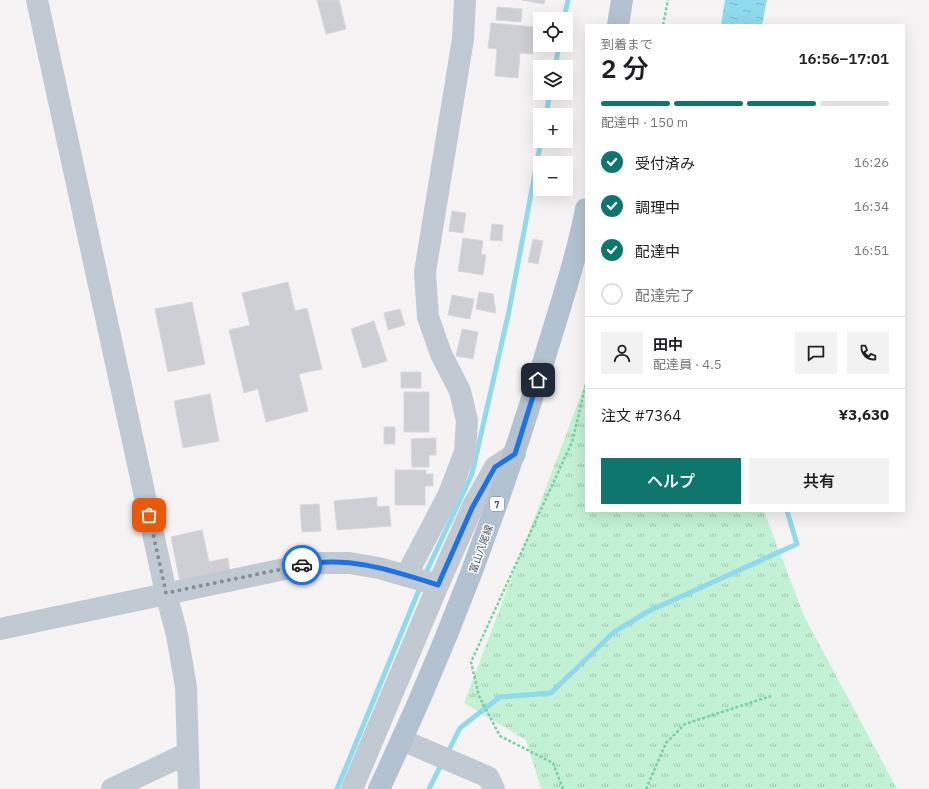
<!DOCTYPE html>
<html lang="ja">
<meta charset="utf-8">
<style>
body{margin:0;font-family:"IBM Plex Sans","Noto Sans JP",sans-serif;background:#f2f2f2;color:#202124;height:100vh;display:flex;flex-direction:column;font-size:15px;white-space:nowrap}
*{box-sizing:border-box;margin:0}
p{font-size:13px;color:#757577}
.icon{flex:none;width:22px;height:22px;fill:none;stroke:currentColor;stroke-width:2;stroke-linecap:round;stroke-linejoin:round}
.map{position:relative;flex:1;overflow:hidden}
.panel{position:absolute;left:585px;top:24px;width:320px;height:488px;display:flex;flex-direction:column;background:#fff;border-radius:0px;box-shadow:0 4px 16px #0002}
.panel>*{flex:none}
.controls{position:absolute;left:533px;top:12px;display:grid;gap:8px}
.controls a{display:grid;place-items:center;width:40px;height:40px;border-radius:0px;background:#fff;box-shadow:0 4px 16px #0002;font-size:20px}
.pin{position:absolute;display:grid;place-items:center;width:34px;height:34px;color:#fff;margin:-17px;border-radius:8px;box-shadow:0 2px 6px #0006}
.courier{position:absolute;display:grid;place-items:center;width:40px;height:40px;margin:-20px;border:3px solid #1a73e8;border-radius:50%;background:#fff;color:#222;box-shadow:0 1px 5px #0007}
.overview em{font-style:normal;font-weight:600}
.overview div{display:flex;flex-direction:column-reverse}
.overview{display:flex;align-items:center;justify-content:space-between;height:68px;padding:0 16px}
h1{font-size:26px;font-weight:600;line-height:30px}
.bar{display:grid;grid-template-columns:repeat(4,1fr);gap:6px 4px;align-content:center;height:48px;padding:0 16px}
.bar i{height:5px;border-radius:3px;background:#e0e0e0}
.bar .current{background:#0f766e}
.bar p{grid-column:span 4}
.line{display:flex;align-items:center;gap:10px;padding:0 16px;border-top:1px solid #e0e0e0}
.line div{flex:1}
.round{display:grid;place-items:center;flex:none;width:42px;height:42px;border-radius:0px;background:#f2f2f2}
ol{padding:0 16px;list-style:none}
li{display:flex;align-items:center;gap:12px;height:44px}
li p{margin-inline-start:auto}
li .icon{padding:4px;border-radius:50%;background:#0f766e;color:#fff;stroke-width:4}
li:last-child{color:#757577}
li i{width:22px;height:22px;border:2px solid #e0e0e0;border-radius:50%}
.action{display:flex;gap:8px;margin-top:auto;padding:8px 16px}
.action a{flex:1;height:46px;border-radius:0px;background:#0f766e;color:#fff;font-size:16px;font-weight:600;line-height:46px;text-align:center}
.action a+a{background:#f2f2f2;color:#202124}
.map>svg:first-child{display:block}
</style>
<div class="map">
<svg width="929" height="789" viewBox="0 0 929 789">
<defs>
<pattern id="grass-tufts" width="24" height="20" patternUnits="userSpaceOnUse"><rect width="24" height="20" fill="#c3f1d5"/><path d="M3 7l-1-3M5 7V3M7 7l1-3M15 17l-1-3M17 17v-4M19 17l1-3" fill="none" stroke="#a0c6b0"/></pattern>
<pattern id="water-ripples" width="26" height="14" patternUnits="userSpaceOnUse"><rect width="26" height="14" fill="#90daee"/><path d="M2 4q2-2 4 0t4 0M15 11q2-2 4 0t4 0" fill="none" stroke="#78b4c4"/></pattern>
</defs>
<rect width="100%" height="100%" fill="#f5f3f3"/>
<path fill="url(#grass-tufts)" d="M586,382v129h178l40,105 93,173h-356l-15,-49 -62,-37z"/>
<path fill="url(#water-ripples)" d="M725,0h42l-5,25h-41z"/>
<g fill="none" stroke-linecap="round" stroke-linejoin="round">
<path stroke="#90daee" stroke-width="5" d="M564,19l4,-19
M555,67l4,-22
M546,115l4,-22
M425,575l47,-101 37,-163 32,-170
M447,754l13,-26 40,-31 51,-4 63,-61 35,-21 148,-67 -10,-33
M337,789l84,-204
M429,789l13,-26"/>
</g>
<path fill="#cdcfd5" stroke="#d7d9de" d="M317,0h22l7,29 -20,5z
M522,0h23l-1,4z
M497,7l25,2 -1,13 -25,-2z
M491,23l44,4 -2,27 -13,-1 -2,25 -23,-2 2,-27 -9,-1z
M452,211l14,2 -3,20 -14,-2z
M492,224l11,1 -1,16 -12,-1z
M463,238l20,3 -2,13 5,1 -3,20 -25,-4z
M533,239l10,2 -5,23 -10,-2z
M288,282l7,29 12,-3 15,61 -23,5 9,37 -42,11 -8,-33 -14,4 -15,-63 21,-5 -8,-32z
M479,292l14,2 3,19 -20,-4z
M452,295l22,4 -4,20 -22,-4z
M192,302l13,62 -37,8 -13,-63z
M400,309l5,16 -17,5 -4,-17z
M374,321l13,40 -24,7 -12,-39z
M462,329l16,3 -5,27 -17,-3z
M401,372h20v16h-20z
M404,392h25v40h-25z
M210,394l9,47 -36,7 -9,-47z
M384,427h11v17h-11z
M436,438v17h-7v12h-17l-1,-28z
M395,470h31v4h7v12h-8v19h-30z
M377,497v10l12,-1 2,20 -54,4 -3,-29z
M319,504l2,27 -19,1 -2,-27z
M202,530l7,32 19,-4 2,14 -50,10 -9,-45z"/>
<g fill="none" stroke-linecap="round" stroke-linejoin="round">
<path stroke="#7ad0a6" stroke-width="2.5" stroke-dasharray="3 2" stroke-linecap="butt" d="M663,25l5,-25
M563,789l-10,-26 -53,-27 -21,-40 -8,-34 101,-220 14,-58
M646,789l20,-46 19,-19 86,-28"/>
<path stroke="#c1cad2" stroke-width="22" d="M37,0l129,593 11,42 9,52 3,102
M406,576l43,-82 16,-42 2,-31 -7,-30 -19,-37 -13,-37 -3,-45 38,-233 2,-39
M0,629l313,-66h36l30,5 59,17 34,-77 23,-41 20,-13
M402,740l86,37 6,12
M112,789l76,-36
M352,789l86,-204"/>
<path stroke="#b3c2d1" stroke-width="22" d="M618,25l4,-25
M379,789c64,-135 117,-273 161,-416 16,-54 35,-108 46,-164"/>
</g>
<g fill="none" stroke-linecap="round" stroke-linejoin="round">
<path stroke="#868d94" stroke-width="4" stroke-dasharray="0 7.2" d="M149,515l17,78 136,-28"/>
<path stroke="#1a73e8" stroke-width="5" d="M302,565c46,-10 92,6 136,20l34,-77 23,-41 20,-13 23,-74"/>
</g>
<g text-anchor="middle" dominant-baseline="central" stroke-width="3" stroke-linejoin="round" paint-order="stroke">
<rect fill="#fff" stroke="#808990" stroke-width="1" x="490" y="497" width="14" height="14" rx="3"/>
<g font-size="9" font-weight="bold" fill="#4a5661">
<text x="497" y="504">7</text>
</g>
<g font-size="10" fill="#4a5661" stroke="#fff">
<text transform="translate(481 549) rotate(-70)">富山八尾線</text>
</g>
</g>
</svg>
<div class="controls">
<a><svg class="icon" aria-label="locate" viewBox="0 0 24 24"><circle cx="12" cy="12" r="6"/><path d="M12 2v4M12 18v4M2 12h4M18 12h4"/></svg></a>
<a><svg class="icon" aria-label="layers" viewBox="0 0 24 24"><path d="M12 4l9 5-9 5-9-5zM3 14l9 5 9-5"/></svg></a>
<a>+</a>
<a>−</a>
</div>
<div class="pin" style="left:149px;top:515px;background:#ea580c"><svg class="icon" aria-label="bag" viewBox="0 0 24 24"><path d="M5 8h14l-1 12H6zM9 8a3 3 0 0 1 6 0"/></svg></div>
<div class="pin" style="left:538px;top:380px;background:#1f2937"><svg class="icon" aria-label="home" viewBox="0 0 24 24"><path d="M3 11l9-7 9 7M6 9v11h12V9"/></svg></div>
<div class="courier" style="left:302px;top:565px"><svg class="icon" aria-label="car" viewBox="0 0 24 24"><path d="M5 17H2v-5l4-1 3-4h7l3 4 3 1v5h-3M9 17h6M6 11h13"/><circle cx="7" cy="17" r="2"/><circle cx="17" cy="17" r="2"/></svg></div>
<section class="panel">
<div class="overview"><div><h1>2 分</h1><p>到着まで</p></div><em>16:56–17:01</em></div>
<div class="bar"><i class="current"></i><i class="current"></i><i class="current"></i><i></i><p>配達中 · 150 m</p></div>
<ol>
<li><svg class="icon" aria-label="check" viewBox="0 0 24 24"><path d="M5 12l5 5 9-10"/></svg>受付済み<p>16:26</p></li>
<li><svg class="icon" aria-label="check" viewBox="0 0 24 24"><path d="M5 12l5 5 9-10"/></svg>調理中<p>16:34</p></li>
<li><svg class="icon" aria-label="check" viewBox="0 0 24 24"><path d="M5 12l5 5 9-10"/></svg>配達中<p>16:51</p></li>
<li><i></i>配達完了</li>
</ol>
<div class="line" style="height:72px"><a class="round"><svg class="icon" aria-label="person" viewBox="0 0 24 24"><circle cx="12" cy="8" r="4"/><path d="M4 21q1-7 8-7t8 7"/></svg></a><div><b>田中</b><p>配達員 · 4.5</p></div><a class="round"><svg class="icon" aria-label="chat" viewBox="0 0 24 24"><path d="M4 5h16v11H9l-5 4z"/></svg></a><a class="round"><svg class="icon" aria-label="phone" viewBox="0 0 24 24"><path d="M5 4h4l2 5-3 2q2 4 5 5l2-3 5 2v4C11 20 4 13 5 4z"/></svg></a></div>
<div class="line" style="height:52px"><div>注文 #7364</div><b>¥3,630</b></div>
<div class="action"><a>ヘルプ</a><a>共有</a></div>
</section>
</div>
